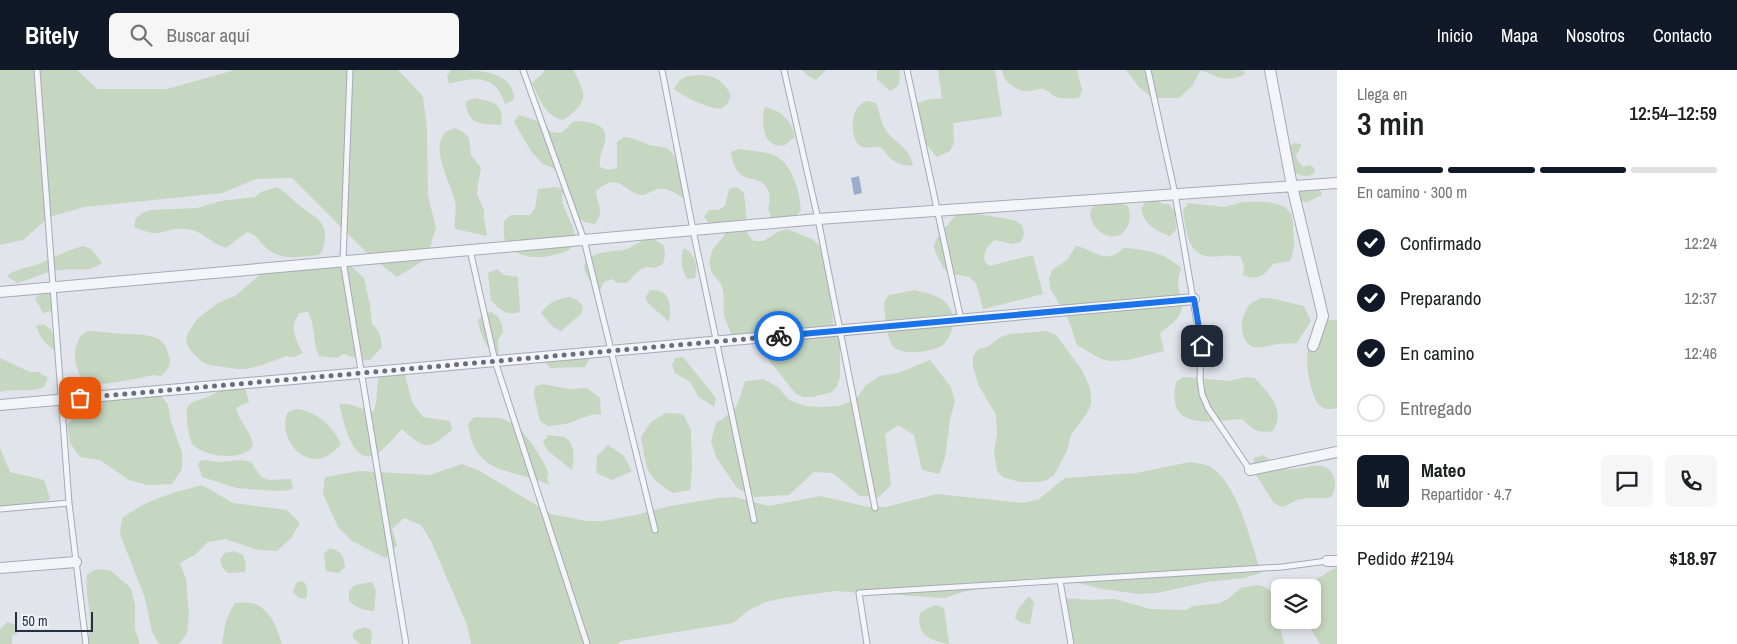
<!DOCTYPE html>
<html lang="es">
<meta charset="utf-8">
<style>
body{margin:0;font-family:"Archivo Narrow",sans-serif;background:#f6f6f6;color:#202124;height:100vh;display:flex;flex-direction:column;font-size:19px;white-space:nowrap}
*{box-sizing:border-box;margin:0}
p{font-size:16px;color:#757577}
.icon{flex:none;width:28px;height:28px;fill:none;stroke:currentColor;stroke-width:2;stroke-linecap:round;stroke-linejoin:round}
.map{position:relative;flex:1;overflow:hidden}
.sheet{display:flex;flex-direction:column;background:#fff;width:400px}
.sheet>*{flex:none}
.buttons{position:absolute;left:1271px;top:509px;display:grid;gap:10px}
.buttons a{display:grid;place-items:center;width:50px;height:50px;border-radius:8px;background:#fff;box-shadow:0 2px 8px #0003;font-size:25px}
.scale{position:absolute;left:15px;bottom:12px;width:78px;box-sizing:border-box;padding-left:5px;border:2px solid #272f45;border-top:0;font-size:14px;line-height:18px;white-space:nowrap;color:#272f45;-webkit-text-stroke:4px #f1f3f8;paint-order:stroke}
.pin{position:absolute;display:grid;place-items:center;width:42px;height:42px;color:#fff;margin:-21px;border-radius:10px;box-shadow:0 2px 8px #0006}
.courier{position:absolute;display:grid;place-items:center;width:50px;height:50px;margin:-25px;border:4px solid #1a73e8;border-radius:50%;background:#fff;color:#222;box-shadow:0 1px 6px #0007}
.summary em{font-style:normal;font-weight:600}
.summary div{display:flex;flex-direction:column-reverse}
.summary{display:flex;align-items:center;justify-content:space-between;height:85px;padding:0 20px}
h1{font-size:32px;font-weight:600;line-height:38px}
.bar{display:grid;grid-template-columns:repeat(4,1fr);gap:8px 5px;align-content:center;height:60px;padding:0 20px}
.bar i{height:6px;border-radius:4px;background:#e0e0e0}
.bar .on{background:#111827}
.bar p{grid-column:span 4}
.line{display:flex;align-items:center;gap:12px;padding:0 20px;border-top:1px solid #e0e0e0}
.line div{flex:1}
.round{display:grid;place-items:center;flex:none;width:52px;height:52px;border-radius:8px;background:#f6f6f6}
ol{padding:0 20px;list-style:none}
li{display:flex;align-items:center;gap:15px;height:55px}
li p{margin-inline-start:auto}
li .icon{padding:5px;border-radius:50%;background:#111827;color:#fff;stroke-width:4}
li:last-child{color:#757577}
li i{width:28px;height:28px;border:2px solid #e0e0e0;border-radius:50%}
header{display:flex;align-items:center;gap:30px;box-sizing:border-box;height:70px;padding:0 25px;background:#111827;color:#fff}
header strong{font-size:24px}
nav{display:flex;gap:28px;margin-inline-start:auto;font-size:18px}
.search{width:350px;height:45px;background:#f6f6f6;display:flex;align-items:center;gap:12px;box-sizing:border-box;padding:0 18px;border-radius:8px;color:#757577;font-size:19px}
main{display:flex;flex:1;min-height:0}
.map>svg:first-child{display:block}
</style>
<header>
<strong>Bitely</strong>
<div class="search"><svg class="icon" aria-label="search" viewBox="0 0 24 24"><circle cx="10" cy="10" r="6"/><path d="M15 15l6 6"/></svg>Buscar aquí</div>
<nav><a>Inicio</a><a>Mapa</a><a>Nosotros</a><a>Contacto</a></nav>
</header>
<main>
<div class="map">
<svg width="1337" height="574" viewBox="0 0 1337 574">
<rect width="100%" height="100%" fill="#e1e4eb"/>
<path fill="#c5d6c1" d="M0,0h77l20,19h70l68,-19h163l25,26 4,33 1,67 8,32 -10,31 -29,18 -28,-22 -77,-77 -36,1 -34,14 -138,14 -35,10 -26,23 -23,5z
M451,0c26,0 63,0 63,30l-9,4c-9,-30 -31,-27 -56,-20l-2,-8z
M544,0h29c14,25 16,32 -10,50 -19,-5 -23,-20 -31,-37l12,-11z
M802,0h24l-10,10 -8,-4z
M900,0l-1,15 -9,6 -13,-12v-9z
M938,0h57l7,46 -49,7 1,20 -4,8 -13,6c-14,-16 -27,-30 -21,-53 10,-5 16,-6 26,-5z
M1002,0h75l5,20 -3,8c-9,0 -19,2 -27,-3 -2,-2 -4,-4 -6,-5 -5,-3 -11,0 -15,1 -13,2 -28,-9 -29,-21z
M1126,0h117l2,4c-10,6 -22,6 -33,1 -5,-2 -6,-4 -12,-4l-8,15 -13,12h-27l-13,-11z
M703,5c14,1 23,9 28,21 -2,4 -4,10 -9,12 -8,4 -41,-13 -48,-19 7,-15 15,-13 29,-14z
M475,28c17,4 30,5 26,27 -19,-1 -35,0 -35,-24z
M867,31l9,2c4,9 4,18 9,26 10,15 24,17 28,37 -9,-1 -18,-2 -25,-10 -3,-3 -3,-6 -7,-8 -7,-4 -15,3 -22,-3 -9,-8 -8,-33 1,-40 2,-2 4,-3 7,-4z
M765,37c16,3 27,14 30,30l-10,8 -8,1c-3,-2 -6,-3 -8,-5 -7,-8 -7,-25 -4,-34z
M519,45l18,6 15,11 9,1 13,-12c13,1 35,1 31,20 -2,11 -6,12 -5,26l8,3 9,-2v-26l7,-5 8,1 17,7 18,3 6,6 15,33 -4,11c-8,-4 -16,-11 -26,-9 -5,1 -10,5 -15,6 -17,1 -22,-26 -47,-4 1,15 9,19 -1,33 -24,-3 -23,-16 -32,-33 -6,18 19,38 10,54 -4,7 -10,7 -16,9 -17,6 -43,5 -52,-14 -2,-5 -1,-13 -1,-19l7,-6h19l5,-7 3,-19 17,-2 8,2 -4,-16 -8,-6 -8,-3 -12,-13 -17,-29z
M455,58l8,4 6,6 2,17 10,13 -3,16 -1,10 7,16v8l3,18 -32,-7c-1,-10 2,-19 0,-28 -5,-20 -32,-66 0,-73z
M1294,73l7,1v3l-5,8 1,5 6,7 7,-2 4,3 1,4c-6,7 -13,3 -21,1l-5,-26z
M739,79c9,2 19,2 28,4 25,5 32,36 34,57l-6,8 -16,4 -8,-5 -3,-8c3,-11 3,-22 -9,-28 -3,-2 -8,-2 -11,-3 -12,-4 -16,-15 -17,-26z
M1294,114l21,1 5,5 2,5 -15,7 -7,-1z
M277,117c9,5 14,12 22,18 11,10 27,14 26,32 -1,8 -1,12 -6,18 -19,2 -40,6 -54,-8 -8,-8 -7,-12 -18,-15l-21,16c-14,-4 -23,-17 -38,-19 -12,-2 -20,2 -31,4 -7,1 -16,-4 -23,-6l2,-9 7,-5 8,-3 46,-2 24,-7 34,-4 6,-5z
M737,117l7,6 4,42 6,6h9l15,-9 9,-3 25,10 13,12 5,26 3,47 7,10v43l-3,9 -5,6 -19,5h-9l-8,-3 -40,-50 -25,-10c-2,-6 -5,-13 -7,-19 -1,-9 1,-20 -2,-28 -5,-13 -16,-12 -11,-32 2,-10 11,-14 15,-23l-16,-8 -6,-7 5,-7h9l7,-4 4,-17z
M1155,129l8,5h6l6,8 1,18 -6,6c-11,-3 -30,-14 -28,-28 1,-3 3,-5 4,-8z
M1114,131l14,5c2,9 3,15 -2,23 -17,24 -52,-17 -27,-26 4,-2 11,-1 15,-2z
M1242,132c15,0 40,-3 49,12 2,4 2,11 2,16 2,11 1,21 -3,31l-17,3c-9,12 -16,17 -30,11l1,-9 -3,-9c-12,-4 -23,1 -35,-1 -19,-3 -21,-31 -23,-46l5,-7 37,4z
M959,141l55,9 8,5 2,9 -3,8 -8,2 -18,-4c-9,7 -12,11 -10,22l4,4 44,-11 10,39 -60,15 -7,-26 -7,-6 -9,-2h-9l-7,-6 -8,-15 -2,-8 3,-8z
M649,168l8,3 7,5 1,9 -2,9 -8,4c-15,-3 -18,5 -28,15h-9l-6,-4 -8,3 -4,8c-7,-4 -9,-8 -13,-14 -13,-24 23,-24 36,-26 9,-2 16,-9 26,-12z
M83,176l8,3 11,14c-15,10 -25,5 -42,7 -15,1 -29,10 -43,13l-10,-7c10,-8 22,-8 34,-13 14,-6 27,-13 42,-17z
M1076,176c21,4 28,20 48,2 21,1 42,5 57,20 -1,4 -3,10 -3,15 1,12 7,20 2,31 -4,8 -14,13 -20,20l4,17 -36,9 -18,1 -9,-2 -24,-14 -9,-26 -18,-31 -1,-9 3,-9 15,-10z
M684,178c12,7 14,17 11,30l-8,1c-5,-10 -8,-21 -3,-31z
M344,190l20,18 6,27 2,19c8,7 9,13 10,23l-12,13h-9l-17,-6 -7,4 -18,-2c-7,-14 -3,-30 -11,-44l-9,1c-10,16 -4,25 4,40l-8,4 -9,-1 -23,9 -17,4h-8l-28,-4 -8,-3 -12,-12 -4,-8 2,-9 9,-14 21,-16 17,-7 28,-24z
M497,199l7,6 14,2 2,35c-14,4 -20,-2 -29,-12l-3,-27z
M650,220c22,-1 21,16 19,32l-19,-17 -5,-7z
M915,220c8,3 19,4 26,9 16,10 15,30 4,44 -7,9 -43,13 -51,4 -8,-8 -9,-33 -10,-45l5,-7z
M42,223h9l4,8v9l-12,3 -8,-15z
M569,227l8,3 6,6 -2,8 -20,17 -8,-4 -12,-14c6,-10 17,-14 28,-16z
M1261,228h9l34,8 7,15 -14,22c-7,1 -12,0 -19,1 -9,1 -19,6 -27,2 -12,-7 -11,-29 -3,-39 3,-5 8,-6 13,-9z
M491,242l7,5 4,7 1,8 -5,8 1,20c-12,-11 -19,-24 -21,-40l5,-6z
M1329,250h8v88c-5,1 -11,2 -15,-1 -6,-3 -8,-11 -10,-17 -7,-24 -10,-57 17,-70z
M44,254l7,6 8,16 -3,5c-10,-6 -16,-13 -20,-25z
M94,261c12,1 24,3 35,3 19,2 35,-1 40,22 2,9 -1,14 -8,20l-7,-1c-16,3 -47,11 -62,8 -21,-4 -22,-43 -6,-51 3,-1 6,-1 8,-1z
M1047,261l9,4 26,35 8,18 1,9v8l-4,8 -16,22 -4,16 -13,24 -7,5 -9,2h-18l-17,-5 -6,-6 -3,-19 3,-18 -1,-19 -18,-31 -5,-18v-9l5,-8 9,-2 14,-10 9,-3z
M556,280c13,0 24,1 33,10l-4,7 -35,1 -5,-7 3,-8z
M683,287l33,41 -2,9 -15,-10 -9,-15 -15,-9 -3,-8 3,-7z
M0,288l30,14h8l10,6 -4,9c-14,6 -29,1 -44,5z
M930,290l21,27 4,15 -5,17 -5,39 -6,16 -17,-4 -8,-35 -16,-10 -13,9 6,51 -12,12 -19,-1 -27,-23 -19,-1 -25,23 -35,2 -17,-9 -21,-31 -5,-16 5,-18c21,-12 22,-18 29,-42l18,-2 15,8 11,13 16,6 17,1 17,-1 17,-7 10,-14 14,-9 18,-3z
M400,297l5,8 7,27 11,15 27,4 2,9c-24,20 -27,20 -50,-1 -7,7 -18,21 -26,25 -24,14 -33,-36 -37,-50h9l25,8c7,-14 1,-27 9,-42z
M1184,307l45,4 17,-4 9,1c14,16 31,32 18,53 -16,3 -20,-2 -31,-12 -21,1 -64,11 -67,-18 -1,-8 -1,-12 2,-20z
M226,314l17,3 3,4 3,11 -13,6c3,14 16,24 17,38 -11,16 -49,11 -61,-2 -3,-8 -4,-15 -5,-23 -2,-22 6,-18 23,-25 6,-3 11,-7 16,-12z
M543,314l26,5 18,-1 13,10 1,16 -10,1 -25,9 -18,2 -8,-5 -6,-26 1,-9z
M125,319l33,3 10,13 3,17 11,30v17l-10,15 -25,1 -18,-5 -29,-20 -20,-3 -10,-14 -3,-18 11,-13z
M298,339c20,3 35,18 43,35 -32,39 -66,-8 -53,-32z
M666,343l17,1 8,16 1,41 -2,19 -17,3c-29,-17 -26,-25 -32,-56l10,-15z
M474,347l27,1 17,8 16,21 10,16 4,9 -1,8 3,5c-38,-17 -76,-9 -82,-61z
M548,365c5,1 12,1 16,2 12,5 10,23 8,33l-25,-20 -4,-8z
M608,375l15,10 9,16 -20,9 -16,-7 1,-17z
M0,378l10,24 34,8 6,19 -15,9 -35,4z
M1263,385c7,4 14,13 23,14 16,2 38,-12 47,6 4,8 2,14 -2,22 -10,3 -20,0 -30,2 -7,1 -11,6 -19,8l-8,-4 -18,-28 -3,-8 1,-9z
M205,390l13,2 23,-2 10,2 10,15 8,3 22,-1 2,9 -3,2 -14,1 -39,-3 -35,-11 -4,-13 2,-3z
M1190,392c6,1 14,2 19,4 29,16 42,77 52,107l-17,5 -37,4 -50,11 -18,1 -37,-5 -35,-9 -35,-2 -69,14 -19,6 -109,-7 -51,7 -18,4 -17,8 -16,13 -112,18 -3,3h-147l-4,-19 -36,-84 -10,-16 -17,-7 -12,11 5,16 -12,13 -33,-17 -14,-14 -15,-33 2,-17 34,-6 71,4 32,-11 16,6 73,44 35,7h17l33,-6 34,-9 48,-8 17,-1 34,9 51,-10 49,11h17l51,-13 86,9 16,-4 26,-21 71,-5z
M202,415l31,18 54,7 13,13 -9,15 -14,13 -18,-1 -34,-11 -17,3 -12,12 -16,9 6,16 3,36 -2,18 -8,11h-20l-7,-12 -7,-34 -25,-64 2,-16c27,-19 49,-25 80,-33z
M330,478c11,3 14,8 15,19l-6,6 -13,-2 -2,-17z
M234,481l9,4 3,9 -1,8 -17,1 -6,-6 -2,-8 5,-6z
M1337,498v76h-17l-8,-13 -10,-11h10v-32l-25,-1v-1c12,-8 20,-3 32,-8 7,-4 10,-8 18,-10z
M103,499l8,2 20,17 4,17v24l5,15h-55c12,-19 -1,-47 2,-69l7,-5z
M300,511l4,1c4,6 4,10 2,17l-7,-1 -6,-6 3,-9z
M372,512l4,8 -2,21c-11,-1 -17,-3 -25,-10v-10l6,-6z
M1258,515c28,6 17,38 27,59h-215l-5,-46 24,2 26,-1 35,10 36,1 7,-4 27,-3 8,-4 13,-11z
M1029,526l5,7 -4,21 -9,-1 -6,-5 3,-9z
M235,533c5,0 11,-1 16,0 19,4 26,25 31,41h-60l4,-24z
M935,535l9,3 5,36c-18,-4 -33,-7 -29,-31l8,-5z
M7,552l9,3 1,9 -5,1v9h-12v-15z
M365,557l5,2 2,4 -1,11h-11l-7,-6v-5l3,-3z"/>
<path fill="#99aece" d="M859,106l3,17 -8,2 -3,-17z"/>
<g fill="none" stroke-linecap="round" stroke-linejoin="round">
<g stroke="#a5aab6" stroke-width="7">
<path id="lane" d="M37,0l32,433 17,141
M350,0l-7,191 63,383
M523,0l61,170 71,290
M662,0l31,160 61,290
M784,0l34,149 57,289
M907,0l54,250
M1148,0l27,124 26,152 -1,33 2,15 6,14 42,62
M470,180l25,111 92,283
M0,439l69,-6
M1060,511l11,63
M867,574l-8,-51 423,-26 45,-6"/>
</g>
<g stroke="#a5aab6" stroke-width="12">
<path id="street" d="M1270,0l22,116 31,130 -10,30
M0,222l818,-73 519,-36
M0,335l1194,-106
M1250,400l87,-18
M1327,491h10
M0,498l76,-6"/>
</g>
<use href="#lane" stroke="#f4f5f9" stroke-width="5"/>
<use href="#street" stroke="#f4f5f9" stroke-width="10"/>
</g>
<g fill="none" stroke-linecap="round" stroke-linejoin="round">
<path stroke="#686e7f" stroke-width="5" stroke-dasharray="0 9" d="M80,328l699,-62"/>
<path stroke="#1a73e8" stroke-width="6" d="M779,266l415,-37 8,47"/>
</g>
</svg>
<div class="buttons">
<a><svg class="icon" aria-label="layers" viewBox="0 0 24 24"><path d="M12 4l9 5-9 5-9-5zM3 14l9 5 9-5"/></svg></a>
</div>
<div class="scale">50 m</div>
<div class="pin" style="left:80px;top:328px;background:#ea580c"><svg class="icon" aria-label="bag" viewBox="0 0 24 24"><path d="M5 8h14l-1 12H6zM9 8a3 3 0 0 1 6 0"/></svg></div>
<div class="pin" style="left:1202px;top:276px;background:#1f2937"><svg class="icon" aria-label="home" viewBox="0 0 24 24"><path d="M3 11l9-7 9 7M6 9v11h12V9"/></svg></div>
<div class="courier" style="left:779px;top:266px"><svg class="icon" aria-label="bike" viewBox="0 0 24 24"><circle cx="6" cy="16" r="4"/><circle cx="18" cy="16" r="4"/><path d="M6 16l4-8h5l3 8M10 8l3 8H6M13 5h3"/></svg></div>
</div>
<section class="sheet">
<div class="summary"><div><h1>3 min</h1><p>Llega en</p></div><em>12:54–12:59</em></div>
<div class="bar"><i class="on"></i><i class="on"></i><i class="on"></i><i></i><p>En camino · 300 m</p></div>
<ol>
<li><svg class="icon" aria-label="check" viewBox="0 0 24 24"><path d="M5 12l5 5 9-10"/></svg>Confirmado<p>12:24</p></li>
<li><svg class="icon" aria-label="check" viewBox="0 0 24 24"><path d="M5 12l5 5 9-10"/></svg>Preparando<p>12:37</p></li>
<li><svg class="icon" aria-label="check" viewBox="0 0 24 24"><path d="M5 12l5 5 9-10"/></svg>En camino<p>12:46</p></li>
<li><i></i>Entregado</li>
</ol>
<div class="line" style="height:90px"><b class="round" style="background:#111827;color:#fff">M</b><div><b>Mateo</b><p>Repartidor · 4.7</p></div><a class="round"><svg class="icon" aria-label="chat" viewBox="0 0 24 24"><path d="M4 5h16v11H9l-5 4z"/></svg></a><a class="round"><svg class="icon" aria-label="phone" viewBox="0 0 24 24"><path d="M5 4h4l2 5-3 2q2 4 5 5l2-3 5 2v4C11 20 4 13 5 4z"/></svg></a></div>
<div class="line" style="height:65px"><div>Pedido #2194</div><b>$18.97</b></div>
</section>
</main>
